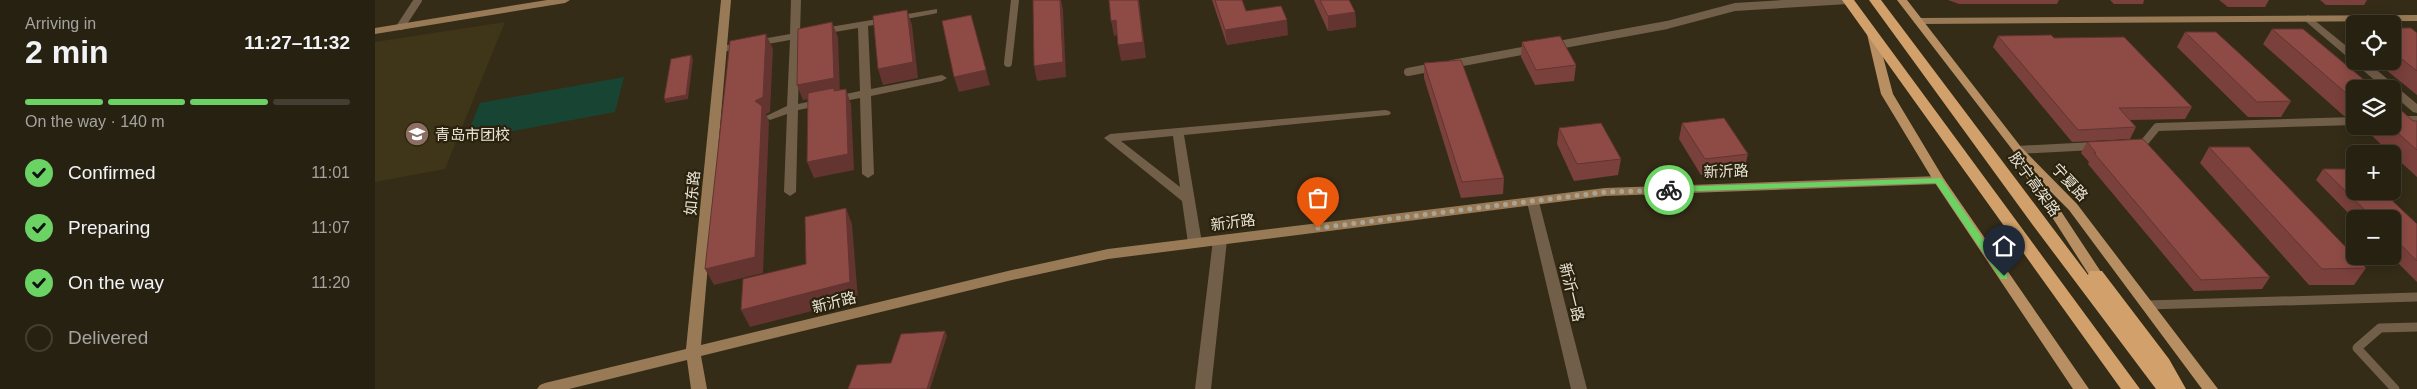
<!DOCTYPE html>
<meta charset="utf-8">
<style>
body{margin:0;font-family:Arial,"Noto Sans SC",sans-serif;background:#2f291a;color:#f1f3f6;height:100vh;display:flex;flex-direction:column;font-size:19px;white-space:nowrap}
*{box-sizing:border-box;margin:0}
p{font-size:16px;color:#a4a39f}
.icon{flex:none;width:28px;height:28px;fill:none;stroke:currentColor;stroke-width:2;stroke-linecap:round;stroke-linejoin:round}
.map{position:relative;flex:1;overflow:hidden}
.drawer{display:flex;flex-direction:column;background:#272111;width:375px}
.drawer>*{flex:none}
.buttons{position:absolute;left:1971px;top:15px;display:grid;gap:10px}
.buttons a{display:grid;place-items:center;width:55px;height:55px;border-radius:8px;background:#272111;box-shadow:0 2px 12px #0003,0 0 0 1px #433e31;font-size:25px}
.pin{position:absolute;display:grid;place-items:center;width:42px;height:42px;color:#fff;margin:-51px -21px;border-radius:50% 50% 50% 0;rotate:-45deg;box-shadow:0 0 5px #0007}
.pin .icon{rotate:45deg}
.courier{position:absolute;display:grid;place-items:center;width:50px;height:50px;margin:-25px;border:4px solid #6ad363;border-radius:50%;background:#fff;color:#222;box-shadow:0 1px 6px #0007}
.overview em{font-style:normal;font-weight:600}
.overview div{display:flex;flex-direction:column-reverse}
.overview{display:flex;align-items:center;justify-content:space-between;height:85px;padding:0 25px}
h1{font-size:32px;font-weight:600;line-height:38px}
.bar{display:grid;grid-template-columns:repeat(4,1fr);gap:8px 5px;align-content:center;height:60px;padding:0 25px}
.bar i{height:6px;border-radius:4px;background:#433e31}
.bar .on{background:#6ad363}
.bar p{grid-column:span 4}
ol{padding:0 25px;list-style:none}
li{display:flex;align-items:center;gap:15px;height:55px}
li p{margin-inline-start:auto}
li .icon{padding:5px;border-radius:50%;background:#6ad363;color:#111;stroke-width:4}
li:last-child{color:#a4a39f}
li i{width:28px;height:28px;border:2px solid #433e31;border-radius:50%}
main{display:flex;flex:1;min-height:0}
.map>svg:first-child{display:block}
</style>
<main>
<section class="drawer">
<div class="overview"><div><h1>2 min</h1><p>Arriving in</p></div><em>11:27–11:32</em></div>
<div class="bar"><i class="on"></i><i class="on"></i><i class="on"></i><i></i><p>On the way · 140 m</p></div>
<ol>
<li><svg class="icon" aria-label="check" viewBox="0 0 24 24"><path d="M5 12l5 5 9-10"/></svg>Confirmed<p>11:01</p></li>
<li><svg class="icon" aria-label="check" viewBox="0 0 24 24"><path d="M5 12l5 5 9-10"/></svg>Preparing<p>11:07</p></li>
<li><svg class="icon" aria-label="check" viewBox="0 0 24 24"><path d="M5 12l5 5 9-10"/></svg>On the way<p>11:20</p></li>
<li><i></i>Delivered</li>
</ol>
</section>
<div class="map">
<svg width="2042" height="389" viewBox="0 0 2042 389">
<rect width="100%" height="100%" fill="#342c17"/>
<path fill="#3f3518" d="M130,22l-60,147 -70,13v-140z"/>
<path fill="#184533" d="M249,77l-9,35 -150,28 15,-37z"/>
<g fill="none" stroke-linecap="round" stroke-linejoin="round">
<path stroke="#725f49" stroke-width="8" d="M26,26l17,-26
M1178,46l114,-21 68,-18 113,-7
M633,63l7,-63
M1077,64l81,-15
M1033,72l26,-5
M2018,120h24
M1760,144h8l14,-17 198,-6
M1642,150l77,-4"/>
<path stroke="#725f49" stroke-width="9" d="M1772,305l270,-8
M2020,389l-38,-41 23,-20 37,-1"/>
<path fill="#725f49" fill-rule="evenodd" d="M416,0h10l-1,32 137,-23v4l-4,1 -65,12 3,63 71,-14 5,3 -5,3 -71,15 3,78 -6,4 -6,-4 -2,-76 -62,12 -2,82 -6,4 -6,-4 3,-78 -17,6 -6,-3 23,-11 3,-66 -68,12 -5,-3 5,-3 68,-12zM483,28l2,63 -62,13 2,-66z
M1933,15l47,38v8h11l51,43v9l-4,-1 -20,-17v-6h-8l-81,-69 -1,-2z
M1010,110l4,1 2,2 -2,2 -205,20 18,108 -7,4 -7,-4 -6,-42 -78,-63 6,-4zM798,136l7,51 -59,-46z
M1158,198l6,4 48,187h-16l-44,-187z
M845,236l7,4 -16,149h-16l18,-149z"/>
<path fill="#997a57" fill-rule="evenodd" d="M172,0h23l-5,3 -190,31v-6z
M346,0h10l-30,345 311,-75 96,-21 497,-61 334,-12 6,4 -6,4 -334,12 -497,63 -96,21 -311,76 6,33h-16l-4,-29 -118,29h-32l3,-4 5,-2 141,-34z
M2042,15v6l-498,3 -5,-3 5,-3z"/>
<path fill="#b78f62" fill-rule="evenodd" d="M1522,0h10l114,147 56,57 141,185h-16l-133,-179 -26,-26 60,91 -2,3h-10l-73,-114 3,-3z
M1497,31l5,3 16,60 51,85 145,210h-16l-140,-209 -52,-86 -14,-60z"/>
<path fill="#d2a16b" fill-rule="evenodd" d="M1467,0h12l286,389h-19z
M1494,0h12l207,275 2,-4h12l67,88 17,30h-30l-121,-161z"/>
</g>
<path fill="#7a403b" d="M837,0h30l4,11 42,24 -61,10z
M939,0h35l6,12 1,15 -28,4z
M1573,0h111l-2,4h-98z
M1735,0h34l-1,4h-29z
M1844,0h50l-4,7h-37z
M1945,0h47l-3,5h-38z
M2018,28l24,5v62l-42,-34h18z
M1897,29l83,60v27h-11l-81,-72z
M1810,32l106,69 -10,16h-33l-71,-70z
M1623,36l56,2 138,69 -7,12 -56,1 7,7 -6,12 -58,3 -79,-95z
M1147,42l54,23 -2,16 -39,4 -14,-28z
M1049,63l80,115 -1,16 -42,4 -37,-120z
M2038,121h4v56l-24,-22v-1h-2l-29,-28h31z
M1307,123l66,31 -4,16 -43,5 -22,-36z
M1184,128l62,31 -3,16 -44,6 -17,-37z
M1712,142l183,135 -8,12 -68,2 -106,-127 1,-2 -8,-9z
M1834,147l157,121 -12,17h-45l-109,-122z
M1948,169l94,55v58l-26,-26h2v-37h-38v1l-39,-40z"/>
<path fill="#633430" d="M685,0h1l2,10 3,67 -29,4 -3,-15z
M763,0h1l7,58 -25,3 -3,-16z
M532,10l5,15 6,53 -35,7 -5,-16z
M980,12l1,15 -28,4v-15z
M596,15l19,70 -31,7 -5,-15z
M741,20l3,15 -5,1 -3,-15z
M912,20l1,15 -61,10 -2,-15z
M457,22l6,15 2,56 -37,7 -6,-15z
M391,34l7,15 -3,63 -4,2 3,8 -6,151 -49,12 -9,-16 50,-168z
M316,55l2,4 -5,40 -22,4 -2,-4z
M471,89l5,15 3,66 -40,8 -7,-16z
M471,208l6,16 6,75 -108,28 -9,-17 109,-28z
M570,331l2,5 -17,53h-3z"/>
<path fill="#8e4b45" stroke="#633430" d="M658,0h27l3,62 -29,4z
M734,0h29l5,42 -25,3 -2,-25 -5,1z
M840,0h27l4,11 35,-5 6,14 -62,10z
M945,0h29l6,12 -27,4z
M532,10l6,52 -35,7 -5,-53z
M596,15l15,55 -32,7 -12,-56z
M457,22l2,56 -37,7 1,-56z
M2018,28h18l6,5v38l-24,-19z
M1897,29h31l72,60h-20v11h-1z
M1810,32h31l75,69 -34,1z
M391,34l-3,63 -8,4 7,5 -7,151 -50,12 25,-228z
M1676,35l3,3 70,-1 68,70 -73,1 17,19 -58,3 -80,-94z
M1185,36l16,29 -40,5 -14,-28z
M316,55l-5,40 -22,4 7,-40z
M1086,60l43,118 -42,4 -38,-119z
M459,88v3l12,-2 2,65 -41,8 1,-69z
M2018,103l20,18h4v29l-27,-24h3z
M1349,118l24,36 -43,5 -23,-36z
M1226,123l20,36 -44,5 -18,-36z
M1768,139l127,138 -69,3 -107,-127h2l-9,-11z
M1834,147h40l117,121 -44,1z
M1948,169h32v22h27l35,33v37l-24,-24v-18h-19z
M471,208l4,74 -109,28 2,-31 63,-15 -1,-47z
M570,331l-18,58h-79l9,-24 34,-2 10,-29z"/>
<path fill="#6ad363" d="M1566,178l66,96v5h-6l-65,-96 -267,9 -4,-2 4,-3z"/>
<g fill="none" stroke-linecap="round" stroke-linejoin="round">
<path stroke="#aaa494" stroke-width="5" stroke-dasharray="0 9" d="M943,228l287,-36 64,-2"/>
</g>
<defs>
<g id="university-disc" transform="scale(1.25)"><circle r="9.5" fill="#8d6e63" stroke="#2a220d"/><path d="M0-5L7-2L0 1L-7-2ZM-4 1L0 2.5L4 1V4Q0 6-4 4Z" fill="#fff"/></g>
</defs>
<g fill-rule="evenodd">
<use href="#university-disc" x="42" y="134"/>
</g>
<g text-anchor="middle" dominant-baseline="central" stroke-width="4.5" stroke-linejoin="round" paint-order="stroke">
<g font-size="15" fill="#e9e4d7" stroke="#2a220d" text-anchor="start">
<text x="60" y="134">青岛市团校</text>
</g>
<g font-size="15" fill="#e9e4d7" stroke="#2a220d">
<text transform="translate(1351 171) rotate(-2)">新沂路</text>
<text transform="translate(1695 182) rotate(47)">宁夏路</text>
<text transform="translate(1660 184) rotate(54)">胶宁高架路</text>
<text transform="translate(317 193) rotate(-85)">如东路</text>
<text transform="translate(858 222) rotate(-7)">新沂路</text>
<text transform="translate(1197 292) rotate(76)">新沂一路</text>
<text transform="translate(459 302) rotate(-14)">新沂路</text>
</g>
</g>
</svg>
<div class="buttons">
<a><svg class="icon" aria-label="locate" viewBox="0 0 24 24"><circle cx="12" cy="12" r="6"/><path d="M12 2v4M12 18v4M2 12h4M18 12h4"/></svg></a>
<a><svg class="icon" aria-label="layers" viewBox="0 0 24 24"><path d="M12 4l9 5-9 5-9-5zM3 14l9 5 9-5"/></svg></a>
<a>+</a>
<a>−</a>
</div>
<div class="pin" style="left:943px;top:228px;background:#ea580c"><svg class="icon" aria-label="bag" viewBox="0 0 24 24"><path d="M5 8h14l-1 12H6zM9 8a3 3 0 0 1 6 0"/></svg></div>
<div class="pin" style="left:1629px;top:276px;background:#1f2937"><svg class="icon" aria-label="home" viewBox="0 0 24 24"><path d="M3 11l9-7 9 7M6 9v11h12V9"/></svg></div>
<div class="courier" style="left:1294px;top:190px"><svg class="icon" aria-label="bike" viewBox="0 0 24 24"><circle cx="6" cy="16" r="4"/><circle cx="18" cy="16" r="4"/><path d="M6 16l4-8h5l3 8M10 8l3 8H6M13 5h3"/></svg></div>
</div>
</main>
